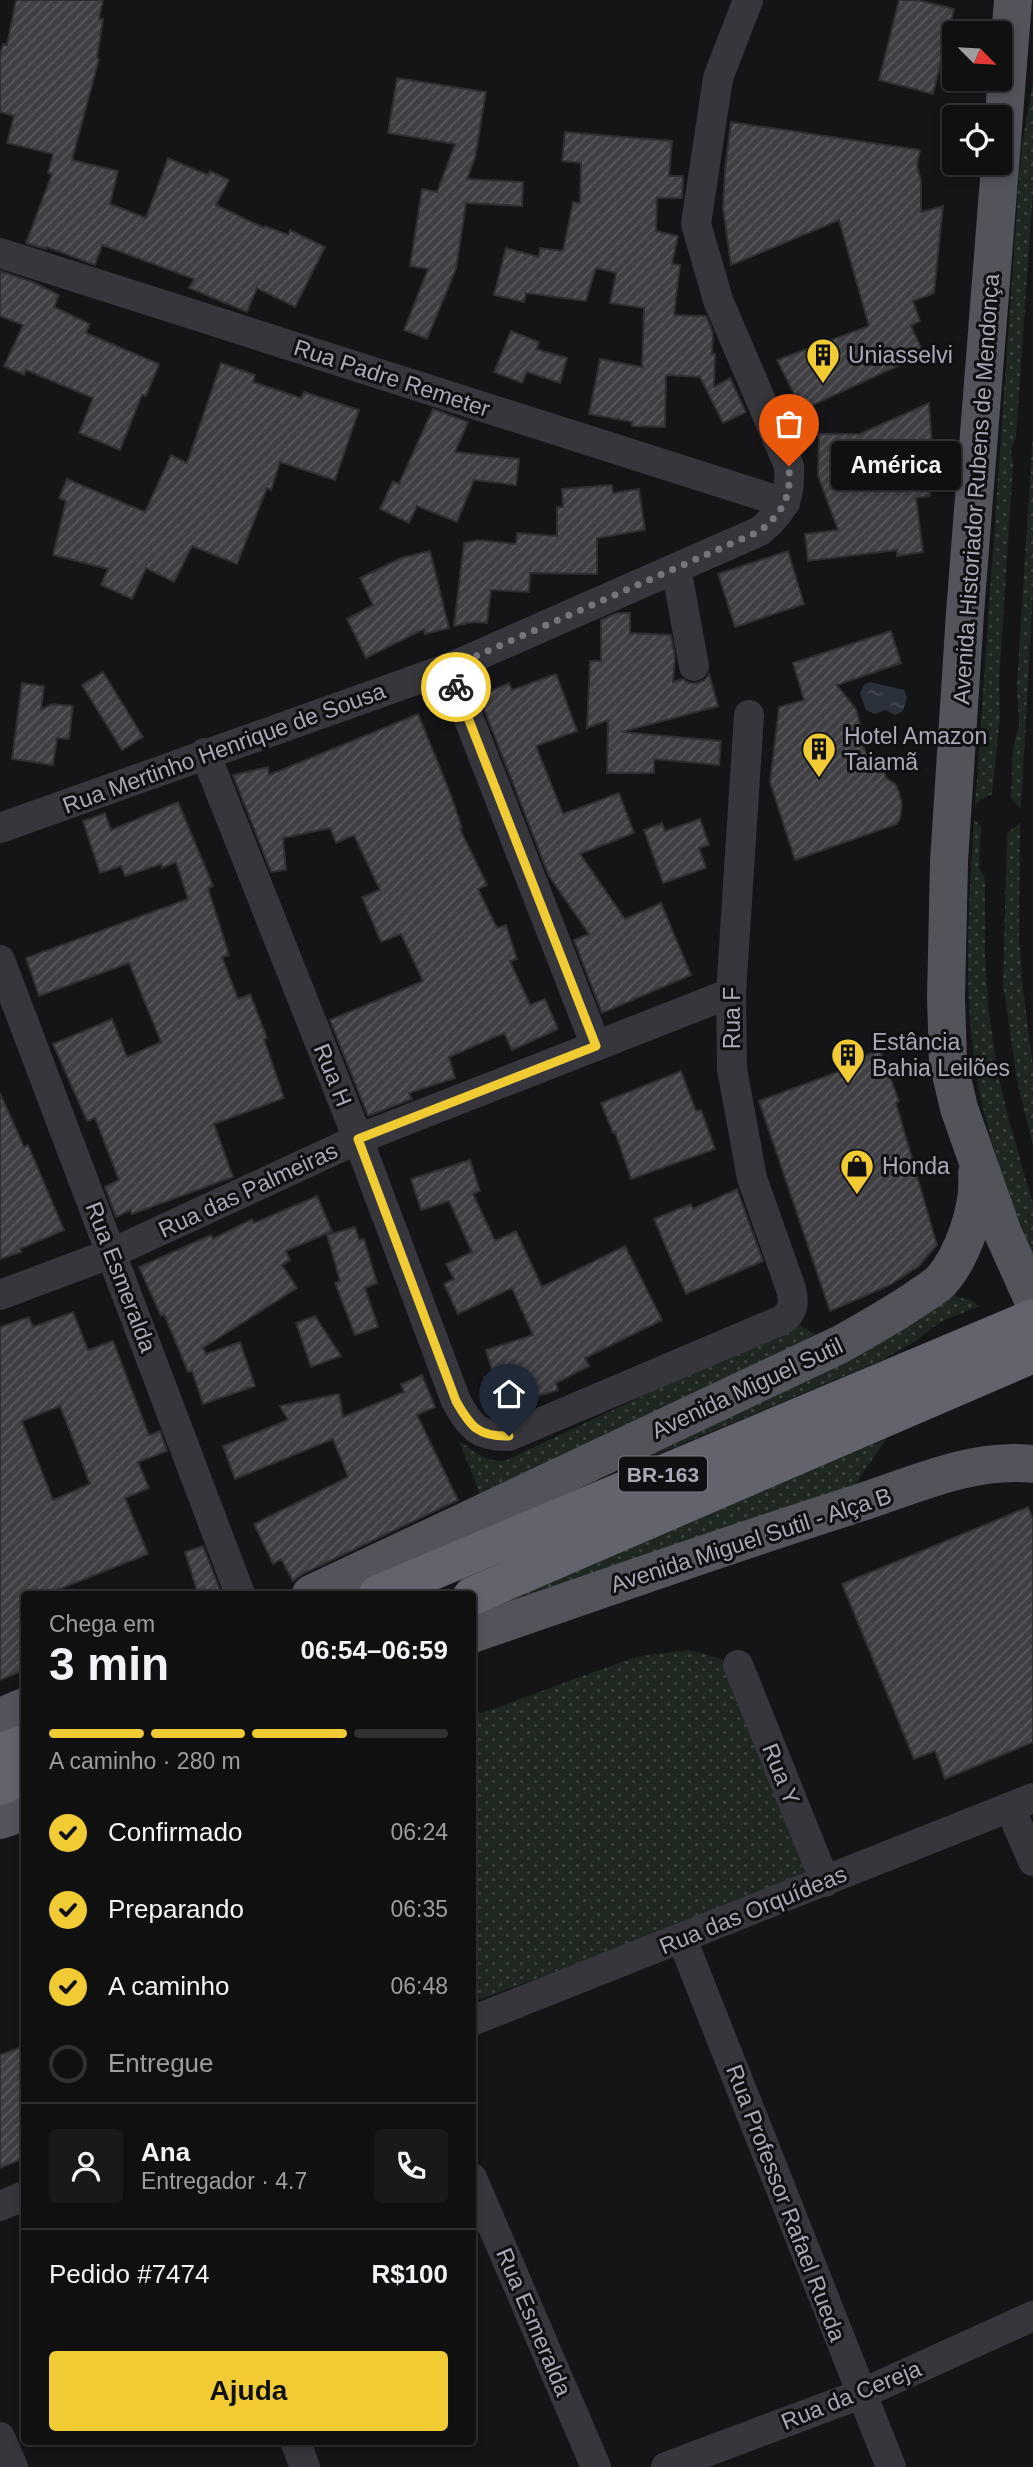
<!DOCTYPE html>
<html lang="pt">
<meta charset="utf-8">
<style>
body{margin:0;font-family:Helvetica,sans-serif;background:#19191a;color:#f1f3f6;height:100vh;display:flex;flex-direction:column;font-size:26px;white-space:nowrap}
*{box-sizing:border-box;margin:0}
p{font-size:23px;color:#9c9d9f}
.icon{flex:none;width:38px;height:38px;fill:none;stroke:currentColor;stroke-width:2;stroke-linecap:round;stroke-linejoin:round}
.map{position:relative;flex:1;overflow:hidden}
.sheet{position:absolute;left:21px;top:1591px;width:455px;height:854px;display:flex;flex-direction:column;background:#101011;border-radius:7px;box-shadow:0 4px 10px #0003,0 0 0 2px #303031}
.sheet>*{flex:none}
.needle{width:46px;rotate:114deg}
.fabs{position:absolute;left:942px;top:21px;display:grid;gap:14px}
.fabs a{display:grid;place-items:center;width:70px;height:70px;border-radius:7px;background:#101011;box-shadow:0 4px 10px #0003,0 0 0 2px #303031;font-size:35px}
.pin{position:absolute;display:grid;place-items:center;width:60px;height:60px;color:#fff;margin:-72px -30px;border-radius:50% 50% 50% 0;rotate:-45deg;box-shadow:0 0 7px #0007}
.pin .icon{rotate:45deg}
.courier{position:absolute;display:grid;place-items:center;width:70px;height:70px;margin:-35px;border:5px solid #f0cb33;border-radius:50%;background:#fff;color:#222;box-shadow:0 2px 9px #0007}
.bubble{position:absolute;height:49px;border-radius:7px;background:#101011;box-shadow:0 4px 10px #0003,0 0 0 2px #303031;font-size:23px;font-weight:800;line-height:49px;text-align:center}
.headline em{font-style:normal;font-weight:800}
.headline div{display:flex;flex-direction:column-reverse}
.headline{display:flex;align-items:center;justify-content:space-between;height:119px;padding:0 28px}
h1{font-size:46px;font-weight:800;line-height:52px}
.bar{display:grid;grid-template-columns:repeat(4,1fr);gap:10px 7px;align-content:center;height:84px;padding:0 28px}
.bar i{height:9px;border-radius:5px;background:#303031}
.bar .active{background:#f0cb33}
.bar p{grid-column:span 4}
.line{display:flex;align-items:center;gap:18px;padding:0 28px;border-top:2px solid #303031}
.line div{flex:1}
.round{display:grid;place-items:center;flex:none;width:74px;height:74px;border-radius:7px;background:#19191a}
ol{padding:0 28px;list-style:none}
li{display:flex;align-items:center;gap:21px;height:77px}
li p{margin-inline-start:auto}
li .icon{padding:7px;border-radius:50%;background:#f0cb33;color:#111;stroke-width:4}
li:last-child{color:#9c9d9f}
li i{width:38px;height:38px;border:4px solid #303031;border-radius:50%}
.cta{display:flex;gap:14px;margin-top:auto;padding:14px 28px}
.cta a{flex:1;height:80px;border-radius:7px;background:#f0cb33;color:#111;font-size:28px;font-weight:800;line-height:80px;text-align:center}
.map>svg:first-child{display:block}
</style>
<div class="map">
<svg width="1033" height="2467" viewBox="0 0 1033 2467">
<defs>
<pattern id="green-dots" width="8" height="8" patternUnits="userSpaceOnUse" patternTransform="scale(1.75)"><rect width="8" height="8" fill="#1f2721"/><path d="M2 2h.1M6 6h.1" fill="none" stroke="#3d443f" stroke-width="1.8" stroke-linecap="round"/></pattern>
<pattern id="water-ripples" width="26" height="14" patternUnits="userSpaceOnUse" patternTransform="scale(1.75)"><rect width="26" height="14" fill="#2b313a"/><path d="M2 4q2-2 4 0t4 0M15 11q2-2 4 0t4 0" fill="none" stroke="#474c54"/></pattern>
<pattern id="building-hatch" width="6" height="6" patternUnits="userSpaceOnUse" patternTransform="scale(1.75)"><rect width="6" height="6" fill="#3f3f44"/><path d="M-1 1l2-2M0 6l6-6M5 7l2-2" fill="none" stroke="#58585d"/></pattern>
</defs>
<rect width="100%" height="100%" fill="#151517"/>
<path fill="url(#green-dots)" d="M1033,81v111l-17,244 -5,13 2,16 -14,216 1,36 -8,77 -14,7 -3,7 46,-657z
M1033,434v156l-12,219 -10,-11 2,-50 6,-22 -2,-42z
M974,819l7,8 -2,41 6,10v77l4,59 9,60 12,50 23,80v52c-22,-56 -44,-112 -55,-172 -16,-88 -9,-177 -4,-265z
M1020,823l-1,114 4,52 10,77v80l-16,-66 -14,-97 4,-150z
M950,1295l20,5 9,6 -39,16 -27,21 -33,18 -212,89 -121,44z
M797,1323l27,17 -339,167 -26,-66c14,9 30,24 48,19z
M886,1439l-33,49 -380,131 -1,-11 347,-144z
M688,1650l34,9 85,220 -334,123v-290l9,1 153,-56z"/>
<path fill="url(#water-ripples)" d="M870,682l34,8 3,7 -4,14 -8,4 -10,-5 -10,4 -9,-4 -6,-17 4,-8z"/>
<path fill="url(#building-hatch)" stroke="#2f2f33" stroke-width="2" fill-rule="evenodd" d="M16,0h87l-4,19h4l-6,39 2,1 -27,101 46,11 -8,33 36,14 22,-60 40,17 2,-4 19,9 -13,25 48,23 1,-2 23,9 2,-5 35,17 -30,60 -38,-19 -10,24 -58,-24 5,-9 -92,-34 -7,20 -48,-18 -1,2 -20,-6 26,-69 -4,-1 5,-19 -46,-11 7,-27 -14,-4v-57l3,-11 4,1z
M899,0h19l36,9 -21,85 -54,-14z
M397,78l89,14 -11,66 -8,21 56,3 -1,24 -56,-3 -10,66 -29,70 -23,-9 24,-61 -18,-3 12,-77 15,3 18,-48 -67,-11z
M731,122l189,28 -3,16 4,15v31l22,-6 -9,87 -21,8 7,20 -9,5 13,28 -122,56 -25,-50 92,-34 -30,-106 -108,45 -8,-57 2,-38z
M565,132l107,9 -3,35h14l-1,22h-25l-1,33 22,5 -6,28 8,1 -6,50 32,1 7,17 -1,21h3l-1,33 16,-9 16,34 -23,11 -23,-46 -34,-2 -1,52 -33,-1v-4l-43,-8 11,-55 42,8 2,-59 -34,-5 6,-30 -20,-5 -10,33 -60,-8 -2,9 -30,-7 12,-47 33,9 1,-9 23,3 10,-49 7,1 1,-40 -19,-2z
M0,271l33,11 26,13 -5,12 36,17 -4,9 73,31 -13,32 -4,-1 -22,55 -41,-17 14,-35 -67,-28 -2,5 -20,-9 19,-41 -23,-9z
M511,331l28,11 -3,7 31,9 -7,25 -33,-11 -5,11 -28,-11z
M221,363l34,12 -2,7 48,16 3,-6 55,18 -24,70 -55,-18 -9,28 -4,-2 -30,76 -45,-18 -18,36 -28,-14 -14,31 -31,-14 7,-16 -55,-14 13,-54 -7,-3 8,-19 78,33 26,-57 16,8z
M929,403l3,42 -7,3 5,48 -14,2 7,54 -26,4v-6l-89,11 -3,-27 33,-4 -20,-54 1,-42h41z
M433,409l35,13 -13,30 64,7 -3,26 -42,-5 -17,42 -40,-16 -8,17 -29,-14 13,-28 6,3z
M612,485l1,8 26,-4 6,41 -48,8v36l-67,-1 -1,19 -38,-2 -4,33 -14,-1 -19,4 10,-83 14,-3 38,4 1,-11 40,3v-29h6l-1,-18z
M430,551l19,77 -24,6 -1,-5 -58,29 -19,-39 26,-14 -13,-27 41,-20z
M788,551l16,53 -69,23 -17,-53z
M617,613h13v20l41,2 4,22 -2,25 10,-3 6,4h9l7,-3 4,-6 9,32 -96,26 99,9 -2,24 -65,-6v14h-47l1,-53 -21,8 3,-67h11v-41z
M891,631l10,32 -64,22 19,24 7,26 -1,9 5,11 9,13 7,-2 3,12 9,6 4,8 3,12 -2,15 -3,5 -102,36 -25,-78 9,-75 25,-7 -11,-37z
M103,672l40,65 -21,13 -40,-65z
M556,674l21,57 -41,15 27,68 56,-21 15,40 -54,21 45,65 36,-16 30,72 -89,38 -28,-73 15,-6 -40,-58 -70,-180 30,-13 3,7z
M22,683l22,3 -3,24 11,-6 21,2 -4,33 -12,-1 -4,27 -41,-6z
M418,714l33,81 11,33 -2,1 27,56 -9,4 19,39 9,-3 11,34 -7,2 20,44 15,-6 13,30 -46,21 -8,-17 -55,24 6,21 -46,15 3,6 -44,17 -38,-96 93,-39 -22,-47 -20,8 -19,-45 18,-7 -26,-55 -18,8 -6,-15 -47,10 3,32 -15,2 -38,-97 35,-8 1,8z
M178,802l35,84 -5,2 21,67 -7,2 16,42 12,-5 17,44 -3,1 20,59 -70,26 19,53 -101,37 -2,-4 -14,7 -11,-30 14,-7 -24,-62 -8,3 -34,-77 59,-25 15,38 34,-15 -32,-79 -90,33 -13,-38 162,-59 -12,-37 -14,6 -1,-4 -36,12 -4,-10 -21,7 -17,-52 22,-8 6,17z
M700,819l9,26 -10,3 7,20 -43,15 -19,-53 18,-7 3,8z
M880,1050l19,51 -3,2 41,142 -18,21 -29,19 -60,26 -71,-210 87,-32 -2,-6z
M681,1071l15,40 5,-1 14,39 -84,30 -16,-47 -2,1 -12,-30z
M0,1093l24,54 4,-2 36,85 -44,19 1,3 -21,7z
M470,1160l10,31 -7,3 22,47 21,-10 26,56 83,-41 37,74 -77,38 4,8 -33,17 2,7 -65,20 -9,-33 9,-3 -7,-24 47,-15 -21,-47 -54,26 -14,-30 10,-5 -8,-15 26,-12 -23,-51 -28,9 -10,-31z
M737,1189l26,72 -77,33 -32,-75 37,-15 2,5z
M317,1196l15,35 -46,20 4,9 -8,5 15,23 -94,60 3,6 34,-12 15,44 -52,18 -11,-33 -4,1 -24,-58 -3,2 -22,-49 72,-32 2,4 39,-20 2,4z
M355,1227l4,13 5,-1 13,44 -12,5 13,39 -23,8 -20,-52 5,-2 -13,-46z
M73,1312l15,38 25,-9 36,94 11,-4 7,20 -29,11 11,26 -24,10 23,56 -101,40h-23v76l-24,10v-353l29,-10 4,10zM60,1406l30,78 -37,16 -31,-79z
M315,1316l26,40 -30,11 -15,-44z
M422,1375l13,32 -18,8 41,85 -156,74 -9,7 -12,-22 -8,5 -19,-40 94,-47 -15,-38 -98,40 -12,-33 65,-26 -8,-14 59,-12 4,23 61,-25 -3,-8z
M1028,1507l5,12v223l-88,37 -10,-28 -21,8 -72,-175z
M203,1546l17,44 -22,4 -13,-42z
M24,2046v112l-24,10v-113z"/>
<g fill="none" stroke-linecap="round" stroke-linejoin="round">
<path stroke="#36363c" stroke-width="30" d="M0,253l785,250
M676,568l18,98
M449,668l147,378
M205,753l153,386 98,262c14,26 23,36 53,35l273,-116c12,-8 12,-18 9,-31l-39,-111 -20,-109 -1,-76 18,-278
M0,828l449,-160 311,-137c24,-20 31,-34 29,-65l-71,-166 -22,-76 22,-146 30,-78
M0,960l240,634
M0,1295l112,-42 246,-114 373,-146
M738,1665l87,217
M1010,1808l23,53
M682,1939l209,528
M472,2021l561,-223
M472,2178l124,289
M0,2206l24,-10
M0,2437l13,30
M295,2441l10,26
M666,2467l195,-73 172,-78"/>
<path stroke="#52535b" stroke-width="38" d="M1013,0l-48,613 -16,249 -3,136 2,63 11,47 44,125 30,67
M311,1594l528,-249c27,-15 54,-30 80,-48 7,-5 16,-10 22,-16 22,-25 39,-74 36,-107
M472,1634c129,-44 257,-90 387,-131 55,-18 115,-46 174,-39
M0,1717l24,-10
M0,1820l24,-8"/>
<path stroke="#62636d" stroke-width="38" d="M378,1594l655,-276
M472,1596l561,-242
M0,1753l24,-9
M0,1786l24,-10"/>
</g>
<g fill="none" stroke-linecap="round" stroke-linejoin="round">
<path stroke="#74757f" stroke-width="7" stroke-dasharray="0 12.6" d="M456,687l-7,-19 311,-137c24,-20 31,-34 29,-65"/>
<path stroke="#f0cb33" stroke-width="9" d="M456,687l140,359 -238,93 98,262c14,25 22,36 53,35"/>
</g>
<defs>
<g id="building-pin" transform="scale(1.75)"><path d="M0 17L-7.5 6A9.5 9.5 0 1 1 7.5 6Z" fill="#f0cb33" stroke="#101012"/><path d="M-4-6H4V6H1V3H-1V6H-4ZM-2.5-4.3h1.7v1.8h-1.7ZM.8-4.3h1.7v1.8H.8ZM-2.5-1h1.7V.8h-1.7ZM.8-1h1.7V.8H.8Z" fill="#111"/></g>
<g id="shop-pin" transform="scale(1.75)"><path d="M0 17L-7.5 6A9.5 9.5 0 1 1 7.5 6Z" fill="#f0cb33" stroke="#101012"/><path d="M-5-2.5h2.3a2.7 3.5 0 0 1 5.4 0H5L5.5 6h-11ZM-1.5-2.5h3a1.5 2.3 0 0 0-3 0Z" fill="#111"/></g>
</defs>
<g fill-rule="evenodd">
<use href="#building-pin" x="823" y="355"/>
<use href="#building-pin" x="819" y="749"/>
<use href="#building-pin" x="848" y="1055"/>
<use href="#shop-pin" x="857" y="1166"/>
</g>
<g text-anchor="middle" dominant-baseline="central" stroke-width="6" stroke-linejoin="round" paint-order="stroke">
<rect fill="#101012" stroke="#7a7b86" stroke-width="2" x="619" y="1456.5" width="88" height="35" rx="5"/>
<g font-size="21" font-weight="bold" fill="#a7a9b7">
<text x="663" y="1474">BR-163</text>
</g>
<g font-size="23" fill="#a7a9b7" stroke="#101012" text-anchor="start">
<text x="848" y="355">Uniasselvi</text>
<text x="844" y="736">Hotel Amazon<tspan x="844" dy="26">Taiamã</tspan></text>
<text x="872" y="1042">Estância<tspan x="872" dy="26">Bahia Leilões</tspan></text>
<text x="882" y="1166">Honda</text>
</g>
<g font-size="23" fill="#a7a9b7" stroke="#101012">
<text transform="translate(392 378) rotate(18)">Rua Padre Remeter</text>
<text transform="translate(976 489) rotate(-86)">Avenida Historiador Rubens de Mendonça</text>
<text transform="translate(224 748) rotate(-20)">Rua Mertinho Henrique de Sousa</text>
<text transform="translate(732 1018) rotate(-90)">Rua F</text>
<text transform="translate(333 1075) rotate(68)">Rua H</text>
<text transform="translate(248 1190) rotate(-25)">Rua das Palmeiras</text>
<text transform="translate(121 1277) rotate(69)">Rua Esmeralda</text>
<text transform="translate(747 1388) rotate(-25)">Avenida Miguel Sutil</text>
<text transform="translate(751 1540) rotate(-18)">Avenida Miguel Sutil - Alça B</text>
<text transform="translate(781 1774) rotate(68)">Rua Y</text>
<text transform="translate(753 1910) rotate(-22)">Rua das Orquídeas</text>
<text transform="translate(786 2203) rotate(69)">Rua Professor Rafael Rueda</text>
<text transform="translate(534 2322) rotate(67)">Rua Esmeralda</text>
<text transform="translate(851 2395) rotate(-22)">Rua da Cereja</text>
</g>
</g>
</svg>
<div class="fabs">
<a><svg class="needle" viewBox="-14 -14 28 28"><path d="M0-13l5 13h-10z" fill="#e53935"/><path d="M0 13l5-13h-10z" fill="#9c9d9f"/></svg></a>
<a><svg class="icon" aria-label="locate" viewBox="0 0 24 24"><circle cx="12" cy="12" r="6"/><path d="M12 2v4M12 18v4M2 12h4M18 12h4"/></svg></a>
</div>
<div class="pin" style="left:789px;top:466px;background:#ea580c"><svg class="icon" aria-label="bag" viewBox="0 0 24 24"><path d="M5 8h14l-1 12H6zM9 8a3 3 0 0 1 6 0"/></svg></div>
<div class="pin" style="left:509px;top:1436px;background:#1f2937"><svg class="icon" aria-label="home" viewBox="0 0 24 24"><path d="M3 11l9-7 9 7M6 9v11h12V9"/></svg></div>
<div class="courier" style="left:456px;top:687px"><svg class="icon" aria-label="bike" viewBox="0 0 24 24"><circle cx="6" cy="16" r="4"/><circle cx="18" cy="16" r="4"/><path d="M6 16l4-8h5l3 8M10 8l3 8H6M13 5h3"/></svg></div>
<div class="bubble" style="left:831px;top:441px;width:130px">América</div>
<section class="sheet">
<div class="headline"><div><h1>3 min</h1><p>Chega em</p></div><em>06:54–06:59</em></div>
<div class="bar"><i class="active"></i><i class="active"></i><i class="active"></i><i></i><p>A caminho · 280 m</p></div>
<ol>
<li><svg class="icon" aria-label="check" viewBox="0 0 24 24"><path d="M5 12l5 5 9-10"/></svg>Confirmado<p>06:24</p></li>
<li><svg class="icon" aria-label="check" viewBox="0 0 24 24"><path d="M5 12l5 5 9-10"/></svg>Preparando<p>06:35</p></li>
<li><svg class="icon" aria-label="check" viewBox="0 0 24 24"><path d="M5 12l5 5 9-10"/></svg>A caminho<p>06:48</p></li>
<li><i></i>Entregue</li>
</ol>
<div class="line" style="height:126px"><a class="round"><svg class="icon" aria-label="person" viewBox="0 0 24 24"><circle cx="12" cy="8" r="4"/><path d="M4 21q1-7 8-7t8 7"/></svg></a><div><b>Ana</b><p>Entregador · 4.7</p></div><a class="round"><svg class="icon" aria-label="phone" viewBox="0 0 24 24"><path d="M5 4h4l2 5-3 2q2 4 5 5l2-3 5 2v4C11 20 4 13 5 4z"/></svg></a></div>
<div class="line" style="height:91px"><div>Pedido #7474</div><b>R$100</b></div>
<div class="cta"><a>Ajuda</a></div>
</section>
</div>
